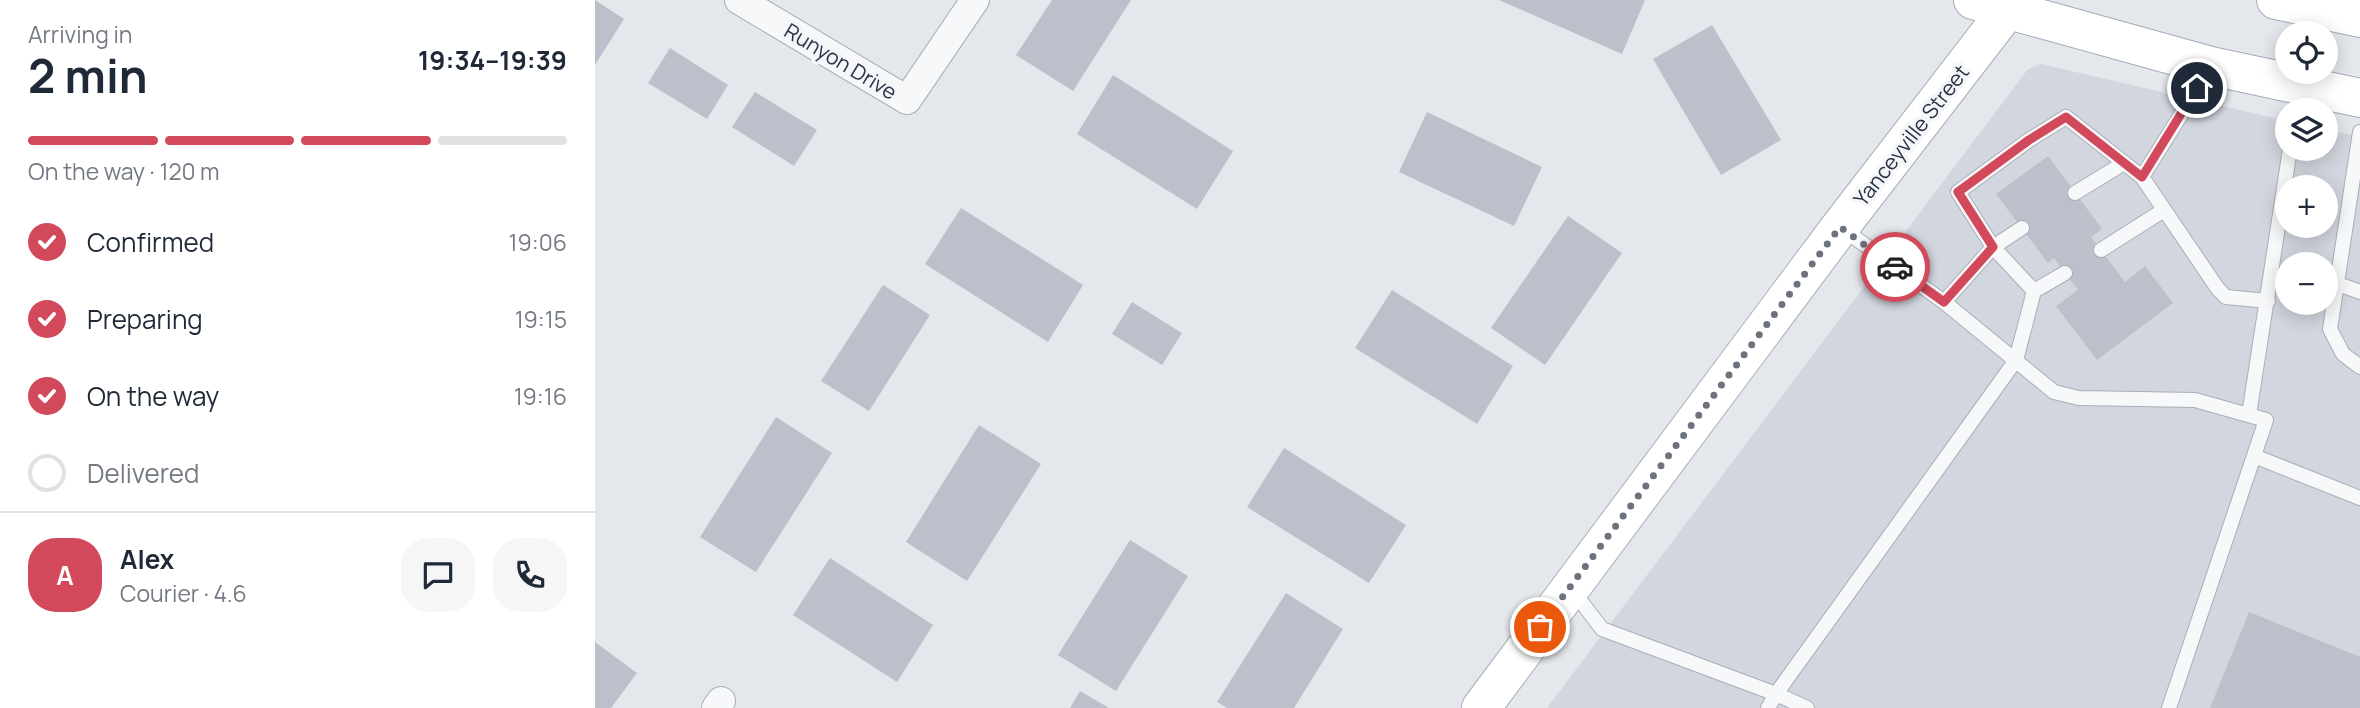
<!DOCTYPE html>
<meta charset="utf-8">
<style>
body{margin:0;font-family:Manrope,sans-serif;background:#f6f6f7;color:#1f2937;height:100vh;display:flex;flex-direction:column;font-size:26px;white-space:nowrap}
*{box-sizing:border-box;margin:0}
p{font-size:23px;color:#747a83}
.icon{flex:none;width:38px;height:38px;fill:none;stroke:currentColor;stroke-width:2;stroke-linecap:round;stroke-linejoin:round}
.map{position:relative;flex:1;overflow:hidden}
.drawer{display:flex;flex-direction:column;background:#fff;width:595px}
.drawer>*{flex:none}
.buttons{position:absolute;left:1680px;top:21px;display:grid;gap:14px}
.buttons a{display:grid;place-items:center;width:63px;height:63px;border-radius:50%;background:#fff;box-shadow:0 4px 18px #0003;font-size:35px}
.pin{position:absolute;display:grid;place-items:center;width:60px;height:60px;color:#fff;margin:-30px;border:4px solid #fff;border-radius:50%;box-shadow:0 2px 7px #0007}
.courier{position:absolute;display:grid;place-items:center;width:70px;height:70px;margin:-35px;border:5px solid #d1495b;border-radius:50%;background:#fff;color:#222;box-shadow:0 2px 9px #0007}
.summary em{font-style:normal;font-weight:700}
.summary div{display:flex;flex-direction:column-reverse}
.summary{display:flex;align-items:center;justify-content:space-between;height:119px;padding:0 28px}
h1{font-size:46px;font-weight:700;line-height:52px}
.bar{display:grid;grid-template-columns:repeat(4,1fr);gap:10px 7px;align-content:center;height:84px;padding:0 28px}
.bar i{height:9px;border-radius:5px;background:#e0e1e3}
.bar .on{background:#d1495b}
.bar p{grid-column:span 4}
.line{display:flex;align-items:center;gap:18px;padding:0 28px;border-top:2px solid #e0e1e3}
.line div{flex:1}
.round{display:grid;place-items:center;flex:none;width:74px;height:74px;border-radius:28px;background:#f6f6f7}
ol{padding:0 28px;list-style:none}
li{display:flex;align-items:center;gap:21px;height:77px}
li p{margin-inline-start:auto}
li .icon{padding:7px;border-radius:50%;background:#d1495b;color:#fff;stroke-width:4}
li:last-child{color:#747a83}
li i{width:38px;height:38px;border:4px solid #e0e1e3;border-radius:50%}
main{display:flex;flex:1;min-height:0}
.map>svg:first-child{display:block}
</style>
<main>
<section class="drawer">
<div class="summary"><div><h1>2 min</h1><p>Arriving in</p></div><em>19:34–19:39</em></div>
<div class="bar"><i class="on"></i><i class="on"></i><i class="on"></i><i></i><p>On the way · 120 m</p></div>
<ol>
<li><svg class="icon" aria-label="check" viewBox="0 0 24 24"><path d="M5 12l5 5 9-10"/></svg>Confirmed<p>19:06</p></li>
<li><svg class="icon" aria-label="check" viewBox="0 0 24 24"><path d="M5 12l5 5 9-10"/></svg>Preparing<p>19:15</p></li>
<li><svg class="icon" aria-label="check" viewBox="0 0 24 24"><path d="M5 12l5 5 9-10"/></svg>On the way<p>19:16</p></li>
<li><i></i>Delivered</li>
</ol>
<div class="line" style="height:126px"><b class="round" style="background:#d1495b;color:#fff">A</b><div><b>Alex</b><p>Courier · 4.6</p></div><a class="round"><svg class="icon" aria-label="chat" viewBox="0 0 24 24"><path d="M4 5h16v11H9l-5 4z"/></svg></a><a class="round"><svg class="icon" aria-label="phone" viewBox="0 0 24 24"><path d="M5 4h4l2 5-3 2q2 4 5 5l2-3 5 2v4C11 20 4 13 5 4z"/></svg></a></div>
</section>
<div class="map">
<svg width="1765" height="708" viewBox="0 0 1765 708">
<rect width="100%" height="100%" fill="#e4e7ec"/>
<path fill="#d2d6de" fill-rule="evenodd" d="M1446,64l246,57v28h39v-19l34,6v572h-813l481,-639zM1692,187h39v39h-39zM1692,264h39v39h-39z"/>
<path fill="#bbc0ca" d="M0,0l29,19 -29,46z
M457,0h79l-58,91 -57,-36z
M904,0h146l-23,54z
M1117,25l69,115 -60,35 -68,-116z
M75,48l58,37 -21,34 -59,-36z
M518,75l120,76 -36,58 -120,-75z
M160,92l62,38 -23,36 -62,-39z
M832,112l115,55 -28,59 -115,-54z
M1453,156l54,73 -11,8 34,45 20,-16 28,37 -76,57 -41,-54 22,-16 -24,-32 -6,5 -52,-69z
M366,208l122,77 -35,57 -123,-78z
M973,216l54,37 -77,112 -54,-37z
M288,285l47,30 -61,96 -48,-30z
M797,290l121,76 -36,58 -122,-76z
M537,302l50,31 -20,32 -50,-31z
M181,417l56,36 -76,119 -56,-35z
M384,425l62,39 -74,117 -61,-39z
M689,448l122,77 -37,58 -122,-76z
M535,540l58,36 -72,115 -58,-36z
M235,558l103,67 -36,57 -104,-67z
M691,593l57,36 -49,79h-67l-10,-6z
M1654,612l111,45v51h-150z
M0,642l42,31 -26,35h-16z
M485,691l29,17h-39z"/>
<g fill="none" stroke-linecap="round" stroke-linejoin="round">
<g stroke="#a9aeb7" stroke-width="16">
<path id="lane" d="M1616,67l-69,110 76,112 8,8 42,4
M1701,110l4,-24
M1765,132l-30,197 13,25 17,13
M1480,193l49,-30
M1245,227l104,75 110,90 25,6 116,2 71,20 -97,288
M1427,228l-29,19 41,44 31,-18
M1506,250l63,-40
M1743,284l22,8
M1349,302l49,-55 -35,-55 71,-52 37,-23 76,60
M1654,415l41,-266
M1659,456l106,42
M978,591l29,38 174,65 -8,14
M1212,708l-31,-14 240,-334 18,-69"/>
</g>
<g stroke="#a9aeb7" stroke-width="30">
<path id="street" d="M144,0l168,100 68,-100
M121,708l5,-7"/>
</g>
<g stroke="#a9aeb7" stroke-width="40">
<path id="secondary" d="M886,708l359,-481 175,-227"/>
</g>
<g stroke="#a3abb8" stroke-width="40">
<path id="primary" d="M1378,0l238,66 149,32
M1681,0l84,18"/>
</g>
<use href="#lane" stroke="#f7f8fa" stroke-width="14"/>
<use href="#street" stroke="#f7f8fa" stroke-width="28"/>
<use href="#secondary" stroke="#fff" stroke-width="38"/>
<use href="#primary" stroke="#fff" stroke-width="38"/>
</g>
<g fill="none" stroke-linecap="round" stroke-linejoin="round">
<path stroke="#6c737f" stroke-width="7" stroke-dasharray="0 12.6" d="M945,627l300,-400 55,40"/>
<path stroke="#d1495b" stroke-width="9" d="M1300,267l49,35 49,-55 -35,-55 71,-52 37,-23 76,60 55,-89"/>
</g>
<g text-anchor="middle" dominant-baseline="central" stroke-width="7" stroke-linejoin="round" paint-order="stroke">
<g font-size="21" fill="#2b3445" stroke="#f4f6f9">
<text transform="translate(246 61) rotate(31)">Runyon Drive</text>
<text transform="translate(1316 135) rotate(-52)">Yanceyville Street</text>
</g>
</g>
</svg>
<div class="buttons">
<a><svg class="icon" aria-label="locate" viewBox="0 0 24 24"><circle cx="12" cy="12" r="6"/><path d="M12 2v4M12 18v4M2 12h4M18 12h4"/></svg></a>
<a><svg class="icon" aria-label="layers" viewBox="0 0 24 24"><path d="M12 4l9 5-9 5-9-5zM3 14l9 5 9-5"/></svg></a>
<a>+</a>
<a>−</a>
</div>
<div class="pin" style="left:945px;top:627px;background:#ea580c"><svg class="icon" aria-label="bag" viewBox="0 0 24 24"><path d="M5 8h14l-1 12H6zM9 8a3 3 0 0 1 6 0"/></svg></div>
<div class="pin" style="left:1602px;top:88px;background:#1f2937"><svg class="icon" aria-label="home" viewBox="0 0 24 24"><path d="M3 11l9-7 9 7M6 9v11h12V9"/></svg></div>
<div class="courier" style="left:1300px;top:267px"><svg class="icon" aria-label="car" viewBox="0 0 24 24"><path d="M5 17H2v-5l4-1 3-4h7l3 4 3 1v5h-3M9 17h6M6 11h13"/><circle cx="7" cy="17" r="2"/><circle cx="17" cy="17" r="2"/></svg></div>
</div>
</main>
